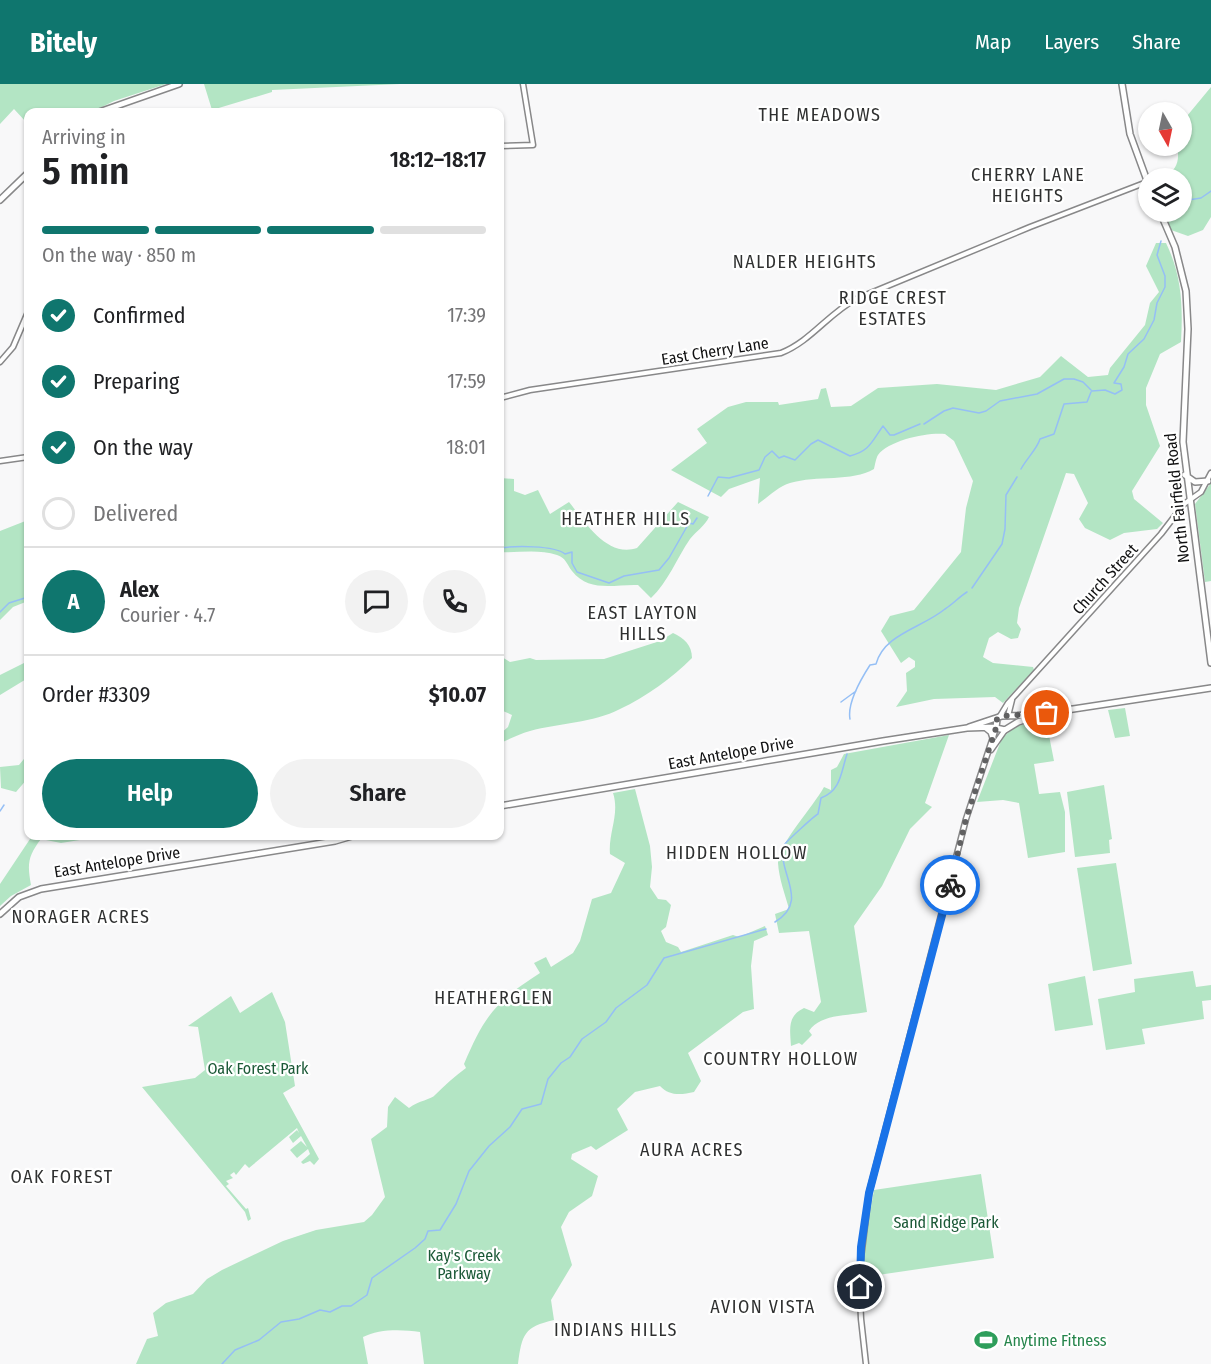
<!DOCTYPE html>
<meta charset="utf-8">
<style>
body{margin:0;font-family:"Fira Sans Condensed",sans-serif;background:#f2f2f2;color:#202124;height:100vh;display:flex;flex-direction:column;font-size:22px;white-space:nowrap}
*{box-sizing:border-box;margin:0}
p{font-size:20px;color:#757577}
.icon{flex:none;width:33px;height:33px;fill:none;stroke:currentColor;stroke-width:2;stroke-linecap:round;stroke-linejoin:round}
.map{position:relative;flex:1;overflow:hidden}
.drawer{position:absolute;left:24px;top:24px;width:480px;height:732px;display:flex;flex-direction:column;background:#fff;border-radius:12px;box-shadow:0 2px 4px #0004}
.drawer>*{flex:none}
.needle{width:39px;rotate:171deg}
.fabs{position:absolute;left:1138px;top:18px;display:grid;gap:12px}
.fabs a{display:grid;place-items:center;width:54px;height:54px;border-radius:50%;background:#fff;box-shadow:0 2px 4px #0004;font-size:30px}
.pin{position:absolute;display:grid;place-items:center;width:51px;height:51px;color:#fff;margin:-26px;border:3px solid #fff;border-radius:50%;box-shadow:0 2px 6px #0007}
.courier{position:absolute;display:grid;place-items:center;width:60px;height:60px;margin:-30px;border:4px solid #1a73e8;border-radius:50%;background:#fff;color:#222;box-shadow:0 2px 8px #0007}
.head em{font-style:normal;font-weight:600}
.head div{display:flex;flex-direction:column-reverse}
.head{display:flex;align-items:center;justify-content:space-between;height:102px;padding:0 18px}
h1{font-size:39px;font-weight:600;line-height:45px}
.bar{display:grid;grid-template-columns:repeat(4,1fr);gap:9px 6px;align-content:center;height:72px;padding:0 18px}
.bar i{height:8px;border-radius:4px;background:#e0e0e0}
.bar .selected{background:#0f766e}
.bar p{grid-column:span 4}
.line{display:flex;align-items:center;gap:15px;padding:0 18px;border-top:2px solid #e0e0e0}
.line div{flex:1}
.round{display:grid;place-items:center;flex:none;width:63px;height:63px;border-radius:32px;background:#f2f2f2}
ol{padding:0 18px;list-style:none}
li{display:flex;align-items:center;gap:18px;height:66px}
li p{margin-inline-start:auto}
li .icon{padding:6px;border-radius:50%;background:#0f766e;color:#fff;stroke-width:4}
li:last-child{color:#757577}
li i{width:33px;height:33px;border:3px solid #e0e0e0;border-radius:50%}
.button{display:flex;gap:12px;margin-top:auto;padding:12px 18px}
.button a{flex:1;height:69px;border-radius:36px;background:#0f766e;color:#fff;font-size:24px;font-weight:600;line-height:69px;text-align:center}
.button a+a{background:#f2f2f2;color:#202124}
header{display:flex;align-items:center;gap:36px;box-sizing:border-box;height:84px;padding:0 30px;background:#0f766e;color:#fff}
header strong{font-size:28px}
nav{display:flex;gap:33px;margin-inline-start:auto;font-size:21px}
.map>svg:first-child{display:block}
</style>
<header>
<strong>Bitely</strong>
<nav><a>Map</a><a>Layers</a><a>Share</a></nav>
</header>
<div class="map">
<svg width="1211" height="1280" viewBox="0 0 1211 1280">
<rect width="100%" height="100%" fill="#f8f8f9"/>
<path fill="#b3e5c4" d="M0,0h166l-52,17 -22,11h-64v9l-2,1 -12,-13 -14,15z
M204,0h196l-128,6v2l-60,18z
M1211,3v130l-8,13 -15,6 -17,-6 -6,-18h17v-34h-18c13,-9 16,-17 13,-32h5v-24z
M1156,159h10c16,33 17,64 15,99l-21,12 -14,34v17l14,41 -28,45 2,8 29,24 -6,6 -33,4 -14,7 -25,-12 -6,-9 9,-16 -14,-29 -8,-1 -47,135 -2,15 4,6 -3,9 -7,1 -13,-7 -9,6 -6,19 10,6 40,4 1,3 -31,33 -8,-6 -61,2 -38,8 11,-16 -1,-18 9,-6v-6l-6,-4 -8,6 -20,-32 9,-15 24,-6 47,-58 5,-44 7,-27 -19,-40 -9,-7c-17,-2 -56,6 -67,21 -2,3 -3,10 -4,14 -22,13 -57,6 -84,14 -11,3 -22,14 -32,21l2,-26 -31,11 -8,8 -50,-27 36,-27 -10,-14 31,-22 18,-5h32l1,3 39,-6 3,-10 5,-1 5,19 20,-1 27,-18 59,-4 59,6 44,-13 21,-21 27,21 20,-2 2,-7 35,-43 5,-22 9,-11 -13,-26z
M500,394l14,1v12l11,4 13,-5 12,24 19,-12c16,20 38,56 68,46l41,-46 31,15c-4,9 -13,14 -19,22 -13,19 -22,43 -39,59l-13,-13c-23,-1 -49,8 -66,-14 -6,-8 -6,-13 -15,-16 -18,-6 -39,-2 -57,-3z
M1211,399v98l-6,1 -10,-78z
M28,436v81l-15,6 -13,13v-89z
M673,549c11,5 19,12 19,25 -20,20 -46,39 -72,51 -27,14 -61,14 -90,22 -11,3 -20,8 -30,12v-9l8,-7 4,-12 -9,-4 -3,10v-78l2,14 8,5 20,-4 6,2 68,-1 56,-18z
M28,577v17l-28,17v-20z
M1125,624l5,28 -15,2 -7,-28z
M1046,636l8,41 -20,3 5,30 21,-2 5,20v40l-37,6 -9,-55 -16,-3 -26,2 25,-64 14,-12z
M949,651l-24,68 7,4 -22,22 -28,57 -28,40 13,86c-20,4 -47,2 -58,19l3,4 -10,10 -3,-2 -8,3c-1,-17 -4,-30 13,-38l10,4 7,-10 -12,-71 -30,2 -4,-19 14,-5c-4,-15 -10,-30 -11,-46 -1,-17 35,-56 46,-76l7,3v-20l6,-3 7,-13z
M28,670v24l-12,14 -15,-4 -1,-21 19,-2z
M1104,701l8,54 -3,1 1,13 -35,4 -8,-65z
M635,705l15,57 2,21 -2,20 8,12 8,1 5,5 -5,22 -5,4 5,11 12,5 3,5 52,-17 6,2 26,-11 3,9 -14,6 -3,25 3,43 -11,3 -55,41 13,28 -7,11c-13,3 -25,4 -34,-6l-25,6 -18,17 11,21 -32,20 -5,-4 -19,8 -1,5 27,17 -6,20 -23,16 -8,15 11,38 -21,35 3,20c-30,7 -32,14 -36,44h-94l-4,-32c-19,-3 -42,-3 -57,5l5,27h-232l11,-25 11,-3 -5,-23 13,-10 27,-9 14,-15 15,-9 61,-29 33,-11 48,-8 8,-7 13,-18 -14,-58 16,-12 1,-20 7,-10 14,11c9,-7 23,-9 26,-13 10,-10 20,-19 31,-27l-2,-4c21,-49 31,-62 76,-91l-6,-10 12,-6 5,10 22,-14 7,-12 12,-42 19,-6 14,-30 -15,-9c-2,-21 10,-40 3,-61z
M32,752h73l-44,7 -20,-4c-13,17 -14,25 -10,46l-20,11 -11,10v-22z
M1116,779l16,101 -39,7 -16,-103z
M1193,887l3,16 15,-2v15l-9,1 2,18 -62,10 3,15 -39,6 -8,-51 37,-7 -1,-13z
M1085,892l8,49 -38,6 -7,-47z
M272,908l13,30 10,64 -12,7 36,66 -5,6 -4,-4 -7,3 -2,-2 9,-8 -2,-5 -11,9 -7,-8 11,-9 6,6 -6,-11 -8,7 -4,-6 8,-7 2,3 -2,-5 -48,40 -4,-4 -9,11 -2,-3 -4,3 3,3 -7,3 3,3 -3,2 20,23 2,-1 3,11 -3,2 -3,-9 -103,-125 53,-9 10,-8 -7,-43 -10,-1 43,-30 9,17z
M981,1090l13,84 -116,17 2,20 -17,2 1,-50 10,-57z"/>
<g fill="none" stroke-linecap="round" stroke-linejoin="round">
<path stroke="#95bff5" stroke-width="1.5" d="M1182,117l19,-3 10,-7
M1092,307l13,-1 10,4 7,-4 -1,-6 -7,-1 10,-16 4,-13 16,-15 10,-19 3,-17 8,-16v-11l-8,-21 4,-14
M924,340l20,-13 9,-3 26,5 7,-2 14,-10 37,-7 27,-15h10l9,3 8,8
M1021,385c6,-11 16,-20 19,-30l14,-5 10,-30 23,-2 4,-10
M708,412l10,-19 11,1 30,-8 6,-13 7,-6 7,7 5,-2 11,4 16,-16 7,-4 32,16c20,-5 22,-15 33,-30l7,9h4l26,-11
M500,464c14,-2 54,-3 65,6l7,-2v11l5,9 32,11 15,-7 35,-6 10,-12 20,-35 4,1 4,-6
M972,504l30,-44 3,-15 1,-34 11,-18
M0,528l9,-9 19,-6
M841,618l15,-11
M850,635c-3,-16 11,-40 20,-54l6,-1c8,-30 46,-36 69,-55 8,-5 14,-12 22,-17
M0,727l4,-6
M775,838c36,-22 1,-49 9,-77 3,-4 30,-29 34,-31l3,-16c20,-7 20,-26 26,-44
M222,1280l13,-14 24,-10 22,-18 18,-3 21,-9 10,2 12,-6h9l16,-11 5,-17 43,-30 10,-9 3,-8 12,-1 16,-26 13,-33 20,-25 21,-19 12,-18 19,-5 7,-25 13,-16 9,-6 12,-18 24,-17 10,-14 31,-23 17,-27 102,-29"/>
<g stroke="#888889" stroke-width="7">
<path id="minor" d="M500,62l33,-1 -10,-61
M0,278l13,-15 15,-35
M500,314l30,-8 251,-37c30,-12 47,-39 75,-54l174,-72 117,-45
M0,377l28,-4
M1000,632l8,-13 153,-169 23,-30 17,-12 10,-19
M1008,632l4,-16
M991,666l14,-20
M866,1280l-5,-45 -2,-45 10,-81 97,-374 30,-91"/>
</g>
<g stroke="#888889" stroke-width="8">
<path id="major" d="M1122,0l8,50 19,52
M99,28l80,-28
M0,116l28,-27
M1160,128l15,35 11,44 2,38 -5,113 28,221
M1185,391l10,7 13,-1
M997,635l-1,9 9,2 13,-8 29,-9 164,-25
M969,643l33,-11 33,-1
M986,644l5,4 2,6
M500,722l383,-65 84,-13 29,-1
M0,830l19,-17 22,-8 294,-48 17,-5"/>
</g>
<use href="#minor" stroke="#fff" stroke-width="4"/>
<use href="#major" stroke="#fff" stroke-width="5"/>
</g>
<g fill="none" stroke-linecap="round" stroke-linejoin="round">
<path stroke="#616162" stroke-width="6" stroke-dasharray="0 10.8" d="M950,801l16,-66 30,-91v-8l6,-4 45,-3"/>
<path stroke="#1a73e8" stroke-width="8" d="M860,1203l1,-40 8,-54 81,-308"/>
</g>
<defs>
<g id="stadium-bare" transform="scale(1.8)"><path d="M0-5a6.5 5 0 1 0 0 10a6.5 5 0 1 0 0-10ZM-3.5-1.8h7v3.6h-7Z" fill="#2e9e5b" stroke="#fff" stroke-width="2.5" paint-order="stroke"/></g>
</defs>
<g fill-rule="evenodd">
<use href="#stadium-bare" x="986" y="1256"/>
</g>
<g text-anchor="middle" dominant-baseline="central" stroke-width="4.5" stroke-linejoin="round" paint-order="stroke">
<g font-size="16" fill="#101011" stroke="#fff">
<text transform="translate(715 267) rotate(-9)">East Cherry Lane</text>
<text transform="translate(1177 414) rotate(-96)">North Fairfield Road</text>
<text transform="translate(1105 495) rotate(-48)">Church Street</text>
<text transform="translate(731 669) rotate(-10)">East Antelope Drive</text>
<text transform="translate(117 778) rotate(-9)">East Antelope Drive</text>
</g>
<g font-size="16" fill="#1b5937" stroke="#fff">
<text x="258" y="984">Oak Forest Park</text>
<text x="946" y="1138">Sand Ridge Park</text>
<text x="464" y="1171">Kay's Creek<tspan x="464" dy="18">Parkway</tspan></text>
</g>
<g font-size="16" fill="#27864d" stroke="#fff" text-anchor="start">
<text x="1004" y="1256">Anytime Fitness</text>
</g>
<g font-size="18" letter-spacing="1.5" fill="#2f3030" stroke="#fff">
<text x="820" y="31">THE MEADOWS</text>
<text x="1028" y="91">CHERRY LANE<tspan x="1028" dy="21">HEIGHTS</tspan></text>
<text x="805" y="178">NALDER HEIGHTS</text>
<text x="893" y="214">RIDGE CREST<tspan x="893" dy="21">ESTATES</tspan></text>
<text x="626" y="435">HEATHER HILLS</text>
<text x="643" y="529">EAST LAYTON<tspan x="643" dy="21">HILLS</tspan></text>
<text x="737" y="769">HIDDEN HOLLOW</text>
<text x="81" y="833">NORAGER ACRES</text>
<text x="494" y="914">HEATHERGLEN</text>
<text x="781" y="975">COUNTRY HOLLOW</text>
<text x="692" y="1066">AURA ACRES</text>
<text x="62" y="1093">OAK FOREST</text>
<text x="763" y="1223">AVION VISTA</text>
<text x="616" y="1246">INDIANS HILLS</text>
</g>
</g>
</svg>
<div class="fabs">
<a><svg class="needle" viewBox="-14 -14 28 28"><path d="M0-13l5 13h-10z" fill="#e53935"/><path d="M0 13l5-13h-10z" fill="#757577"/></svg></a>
<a><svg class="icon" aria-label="layers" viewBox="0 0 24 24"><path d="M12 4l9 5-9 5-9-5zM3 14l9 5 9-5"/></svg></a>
</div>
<div class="pin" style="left:1047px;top:629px;background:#ea580c"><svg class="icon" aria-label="bag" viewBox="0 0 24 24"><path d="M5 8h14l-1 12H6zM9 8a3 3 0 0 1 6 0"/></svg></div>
<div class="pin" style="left:860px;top:1203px;background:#1f2937"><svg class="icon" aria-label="home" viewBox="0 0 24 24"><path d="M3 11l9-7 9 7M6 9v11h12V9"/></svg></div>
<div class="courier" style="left:950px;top:801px"><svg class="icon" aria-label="bike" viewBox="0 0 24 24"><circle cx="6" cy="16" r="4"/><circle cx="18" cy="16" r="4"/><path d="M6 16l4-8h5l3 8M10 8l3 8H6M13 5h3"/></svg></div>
<section class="drawer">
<div class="head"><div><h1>5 min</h1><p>Arriving in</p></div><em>18:12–18:17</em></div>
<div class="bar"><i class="selected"></i><i class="selected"></i><i class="selected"></i><i></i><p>On the way · 850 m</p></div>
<ol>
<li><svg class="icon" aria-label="check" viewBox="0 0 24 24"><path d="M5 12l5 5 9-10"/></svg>Confirmed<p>17:39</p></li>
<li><svg class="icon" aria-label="check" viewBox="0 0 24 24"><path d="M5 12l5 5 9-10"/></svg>Preparing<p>17:59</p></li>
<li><svg class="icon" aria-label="check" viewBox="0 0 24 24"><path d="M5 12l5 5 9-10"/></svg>On the way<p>18:01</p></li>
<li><i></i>Delivered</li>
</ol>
<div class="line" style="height:108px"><b class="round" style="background:#0f766e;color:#fff">A</b><div><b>Alex</b><p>Courier · 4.7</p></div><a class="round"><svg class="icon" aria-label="chat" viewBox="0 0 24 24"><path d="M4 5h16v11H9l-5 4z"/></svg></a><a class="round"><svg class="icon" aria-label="phone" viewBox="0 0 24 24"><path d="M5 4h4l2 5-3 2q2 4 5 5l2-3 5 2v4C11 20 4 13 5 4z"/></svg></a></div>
<div class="line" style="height:78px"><div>Order #3309</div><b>$10.07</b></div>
<div class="button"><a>Help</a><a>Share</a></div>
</section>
</div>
